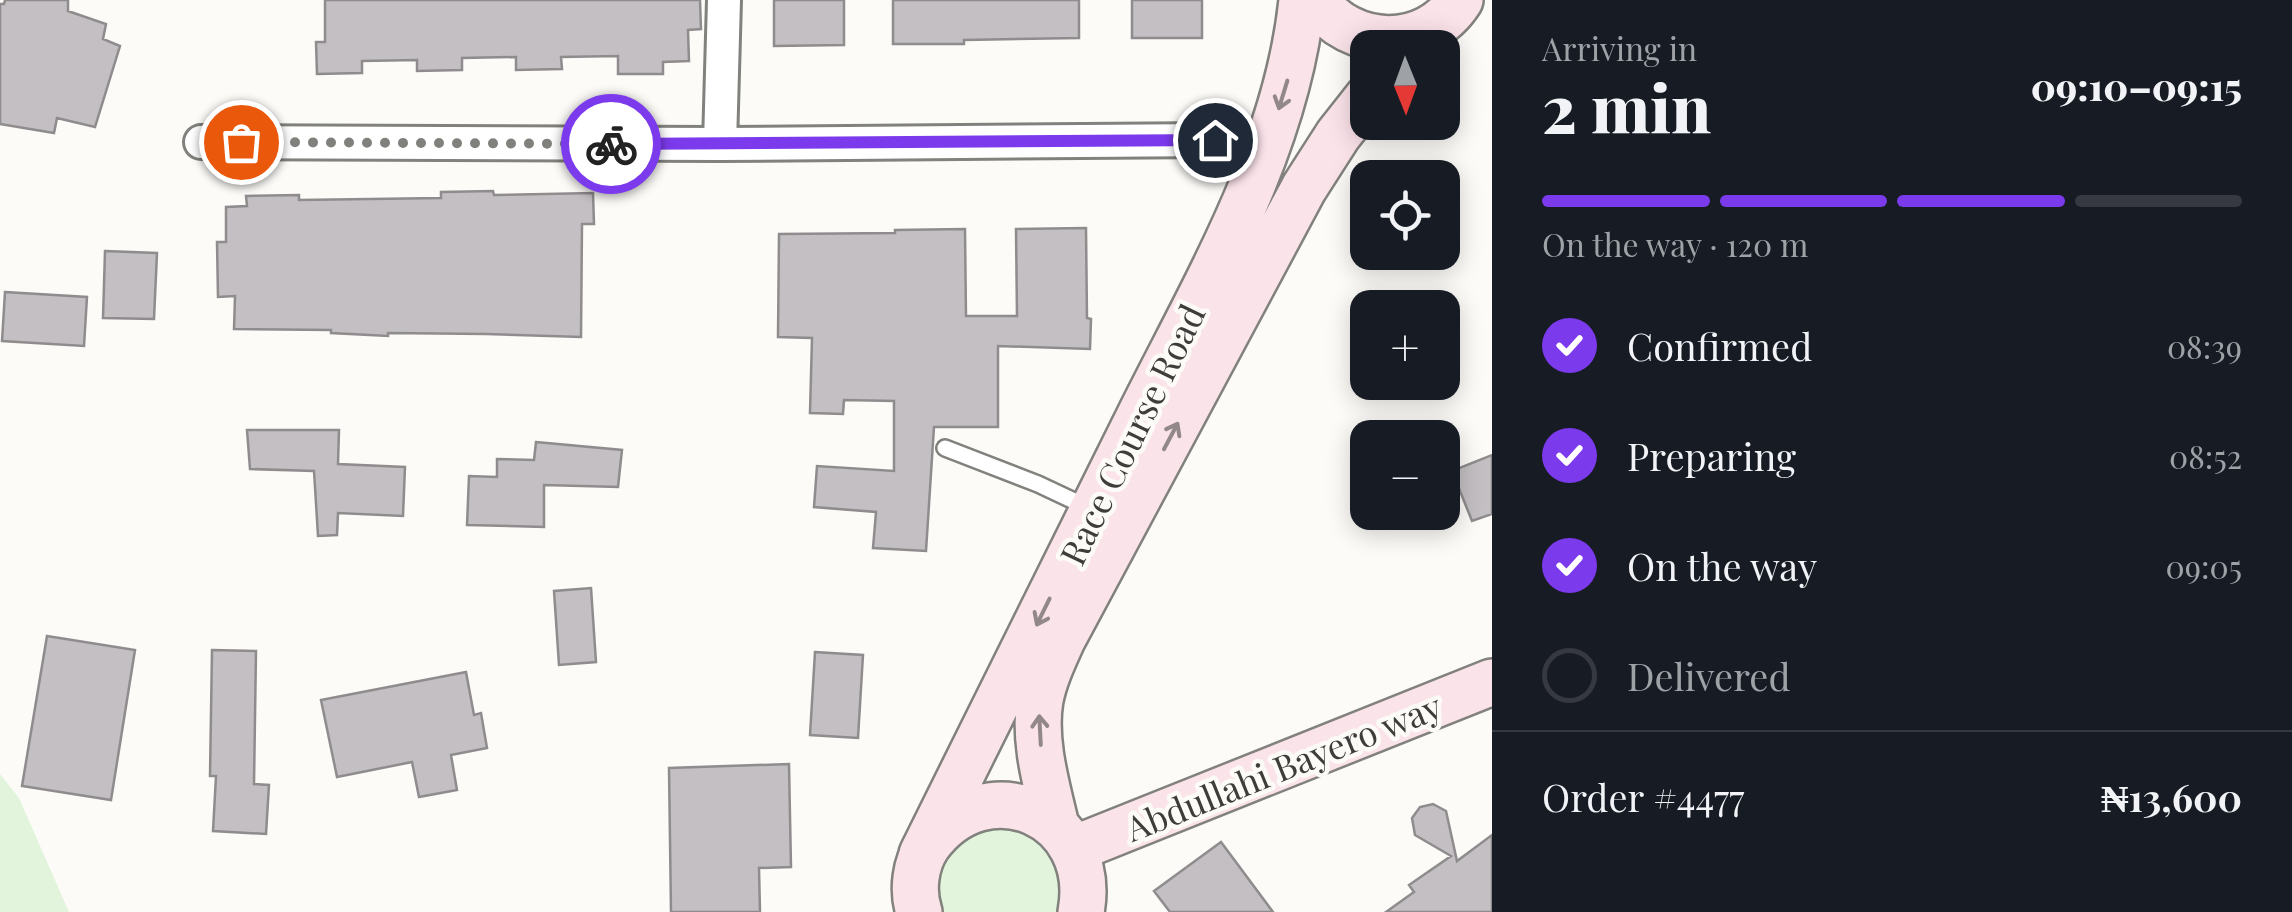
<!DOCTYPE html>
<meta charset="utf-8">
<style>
body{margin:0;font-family:"Playfair Display",serif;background:#242831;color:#f1f3f6;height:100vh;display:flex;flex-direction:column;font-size:38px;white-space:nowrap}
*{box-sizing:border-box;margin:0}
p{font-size:32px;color:#9ea1a6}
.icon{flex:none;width:55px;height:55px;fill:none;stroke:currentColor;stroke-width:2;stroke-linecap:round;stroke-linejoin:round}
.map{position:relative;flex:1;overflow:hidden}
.details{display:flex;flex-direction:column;background:#171b24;width:800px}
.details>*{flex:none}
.needle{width:65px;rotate:179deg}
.controls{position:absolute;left:1350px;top:30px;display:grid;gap:20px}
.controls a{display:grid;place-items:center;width:110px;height:110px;border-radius:20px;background:#171b24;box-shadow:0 5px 25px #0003;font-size:50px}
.pin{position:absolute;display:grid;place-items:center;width:85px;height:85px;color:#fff;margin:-42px;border:5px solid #fff;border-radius:50%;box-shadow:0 2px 10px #0007}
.courier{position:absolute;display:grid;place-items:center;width:100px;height:100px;margin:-50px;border:8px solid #7c3aed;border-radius:50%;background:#fff;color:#222;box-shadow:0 2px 12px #0007}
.headline em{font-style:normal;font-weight:800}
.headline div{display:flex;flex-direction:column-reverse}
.headline{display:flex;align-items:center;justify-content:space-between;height:170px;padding:0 50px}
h1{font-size:65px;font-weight:800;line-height:75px}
.bar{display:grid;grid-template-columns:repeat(4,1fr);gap:15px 10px;align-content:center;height:120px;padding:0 50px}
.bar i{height:12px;border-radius:8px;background:#363941}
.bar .current{background:#7c3aed}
.bar p{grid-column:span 4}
.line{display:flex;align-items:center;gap:25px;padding:0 50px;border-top:2px solid #363941}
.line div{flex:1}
ol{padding:0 50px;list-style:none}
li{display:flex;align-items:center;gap:30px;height:110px}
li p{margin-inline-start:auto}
li .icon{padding:10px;border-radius:50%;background:#7c3aed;color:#fff;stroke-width:4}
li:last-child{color:#9ea1a6}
li i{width:55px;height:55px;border:5px solid #363941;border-radius:50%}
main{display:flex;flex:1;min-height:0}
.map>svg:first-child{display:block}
</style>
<main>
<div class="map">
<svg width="1492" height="912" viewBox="0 0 1492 912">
<rect width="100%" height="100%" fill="#fcfbf8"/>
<path fill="#e3f4dc" d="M0,774l19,24 50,114h-69z
M999,823l30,7 24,21 12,29 -5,32h-122l-5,-32 12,-29 24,-21z"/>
<path fill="#c3bfc2" stroke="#8f8c8e" stroke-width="2.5" d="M5,0h63v11l38,13 -3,15 17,7 -25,81 -38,-9 -3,15 -54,-9v-120h4z
M325,0h375l1,29 -13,1 1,31 -26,1v12h-45v-18l-57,1 1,12 -46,1v-13l-54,1v12l-45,1v-11l-55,1v12l-45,1 -1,-32h9z
M774,0h70v45l-70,1z
M893,0h186v38l-115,2v4h-71z
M1132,0h70v38h-70z
M493,191l1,4 99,-2 1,31h-12l-1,113 -95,-3 -98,-1v3l-57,-3v-3l-97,-1 1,-33 -17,1 -1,-55h9v-35l21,-1 -1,-10 53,-1v5l142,-2v-6z
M1086,228l1,90 4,1 -1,30 -92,-3v81h-64l-8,124 -53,-3 3,-36 -62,-5 3,-41 77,5v-70l-50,-1 -1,14 -33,-1 2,-75 -34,-1 1,-103 116,-1v-3l70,-1 1,87h51l-1,-87z
M105,251l52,2 -3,66 -51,-1z
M5,292l82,5 -3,49 -82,-5z
M247,430h92l-1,34 67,3 -2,49 -65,-3 -1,22 -19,1 -4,-65 -64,-2z
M536,442l86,8 -4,37 -74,-2v42l-77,-2 2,-49 28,1v-18l37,1z
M1492,455v59l-20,7 -20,-50z
M591,588l5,74 -37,3 -5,-74z
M47,636l88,14 -24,150 -89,-14z
M212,650l44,1 -2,133 15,1 -3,49 -53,-3 3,-55h-6z
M815,652l48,3 -5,83 -48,-3z
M466,672l8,43 7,-2 6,35 -36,7 6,35 -38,7 -7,-35 -75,15 -16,-77z
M789,764l2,103 -32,1 1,44h-89l-2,-144z
M1433,804l13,7 11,50 35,-26v77h-106l28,-20 -5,-7 42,-29 -36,-21 -3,-17 8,-11z
M1221,842l52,70h-103l-16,-21z"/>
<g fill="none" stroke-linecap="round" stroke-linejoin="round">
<g stroke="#81817d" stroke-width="20">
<path id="lane" d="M945,448l93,36 51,24"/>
</g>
<g stroke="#81817d" stroke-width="38">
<path id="street" d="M201,142l519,2 495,-4
M720,144l4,-144"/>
</g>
<g stroke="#81817d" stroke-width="50">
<path id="secondary" d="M1316,0c34,51 111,52 144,0
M1056,826c-9,-39 -23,-85 -16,-126 4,-21 13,-40 22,-60l242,-452 34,-53 30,-38
M1074,849l418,-167
M922,854c73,-147 146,-294 219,-441 65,-130 146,-265 161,-413
M919,912c-7,-21 -4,-48 9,-67 59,-80 171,-30 153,67"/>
</g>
<use href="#lane" stroke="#fff" stroke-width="15"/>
<use href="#street" stroke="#fff" stroke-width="32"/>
<use href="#secondary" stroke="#fbe3ea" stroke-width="45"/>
</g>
<defs><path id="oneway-shaft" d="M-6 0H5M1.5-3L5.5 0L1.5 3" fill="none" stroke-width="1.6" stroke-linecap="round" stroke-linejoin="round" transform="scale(2.5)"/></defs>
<g stroke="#92888a">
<use href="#oneway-shaft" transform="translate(1283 95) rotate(107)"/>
<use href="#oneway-shaft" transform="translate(1171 436) rotate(-62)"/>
<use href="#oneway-shaft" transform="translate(1043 612) rotate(116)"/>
<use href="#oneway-shaft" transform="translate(1040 730) rotate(-93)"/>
</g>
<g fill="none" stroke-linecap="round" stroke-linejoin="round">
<path stroke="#80807d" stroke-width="10" stroke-dasharray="0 18" d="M241,142l370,2"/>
<path stroke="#7c3aed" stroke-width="12" d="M611,144l604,-4"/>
</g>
<g text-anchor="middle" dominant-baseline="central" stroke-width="9" stroke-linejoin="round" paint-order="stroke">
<g font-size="35" fill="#3d3d3b" stroke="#fcfbf8">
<text transform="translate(1131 434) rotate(-64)">Race Course Road</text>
<text transform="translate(1283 766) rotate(-22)">Abdullahi Bayero way</text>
</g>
</g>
</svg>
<div class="controls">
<a><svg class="needle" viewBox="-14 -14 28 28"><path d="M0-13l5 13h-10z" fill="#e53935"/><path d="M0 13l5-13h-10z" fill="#9ea1a6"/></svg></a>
<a><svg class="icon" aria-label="locate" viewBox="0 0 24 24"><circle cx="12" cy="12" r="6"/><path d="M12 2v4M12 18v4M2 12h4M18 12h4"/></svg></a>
<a>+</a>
<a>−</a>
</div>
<div class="pin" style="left:241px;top:142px;background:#ea580c"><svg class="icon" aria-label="bag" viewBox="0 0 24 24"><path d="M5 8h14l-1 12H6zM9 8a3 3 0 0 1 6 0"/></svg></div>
<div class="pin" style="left:1215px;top:140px;background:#1f2937"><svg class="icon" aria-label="home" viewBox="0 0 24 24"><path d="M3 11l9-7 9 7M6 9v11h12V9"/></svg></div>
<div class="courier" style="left:611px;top:144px"><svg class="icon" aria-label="bike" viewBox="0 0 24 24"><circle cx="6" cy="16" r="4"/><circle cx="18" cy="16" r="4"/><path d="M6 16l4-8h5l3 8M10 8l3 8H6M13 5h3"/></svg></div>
</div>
<section class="details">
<div class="headline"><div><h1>2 min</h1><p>Arriving in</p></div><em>09:10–09:15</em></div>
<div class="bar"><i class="current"></i><i class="current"></i><i class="current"></i><i></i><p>On the way · 120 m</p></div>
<ol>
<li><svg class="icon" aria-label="check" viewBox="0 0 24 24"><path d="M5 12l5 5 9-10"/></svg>Confirmed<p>08:39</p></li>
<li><svg class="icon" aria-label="check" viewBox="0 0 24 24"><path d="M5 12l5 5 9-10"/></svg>Preparing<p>08:52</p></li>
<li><svg class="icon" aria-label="check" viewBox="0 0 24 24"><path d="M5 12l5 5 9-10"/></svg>On the way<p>09:05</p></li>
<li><i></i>Delivered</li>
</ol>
<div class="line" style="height:130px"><div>Order #4477</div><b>₦13,600</b></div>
</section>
</main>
